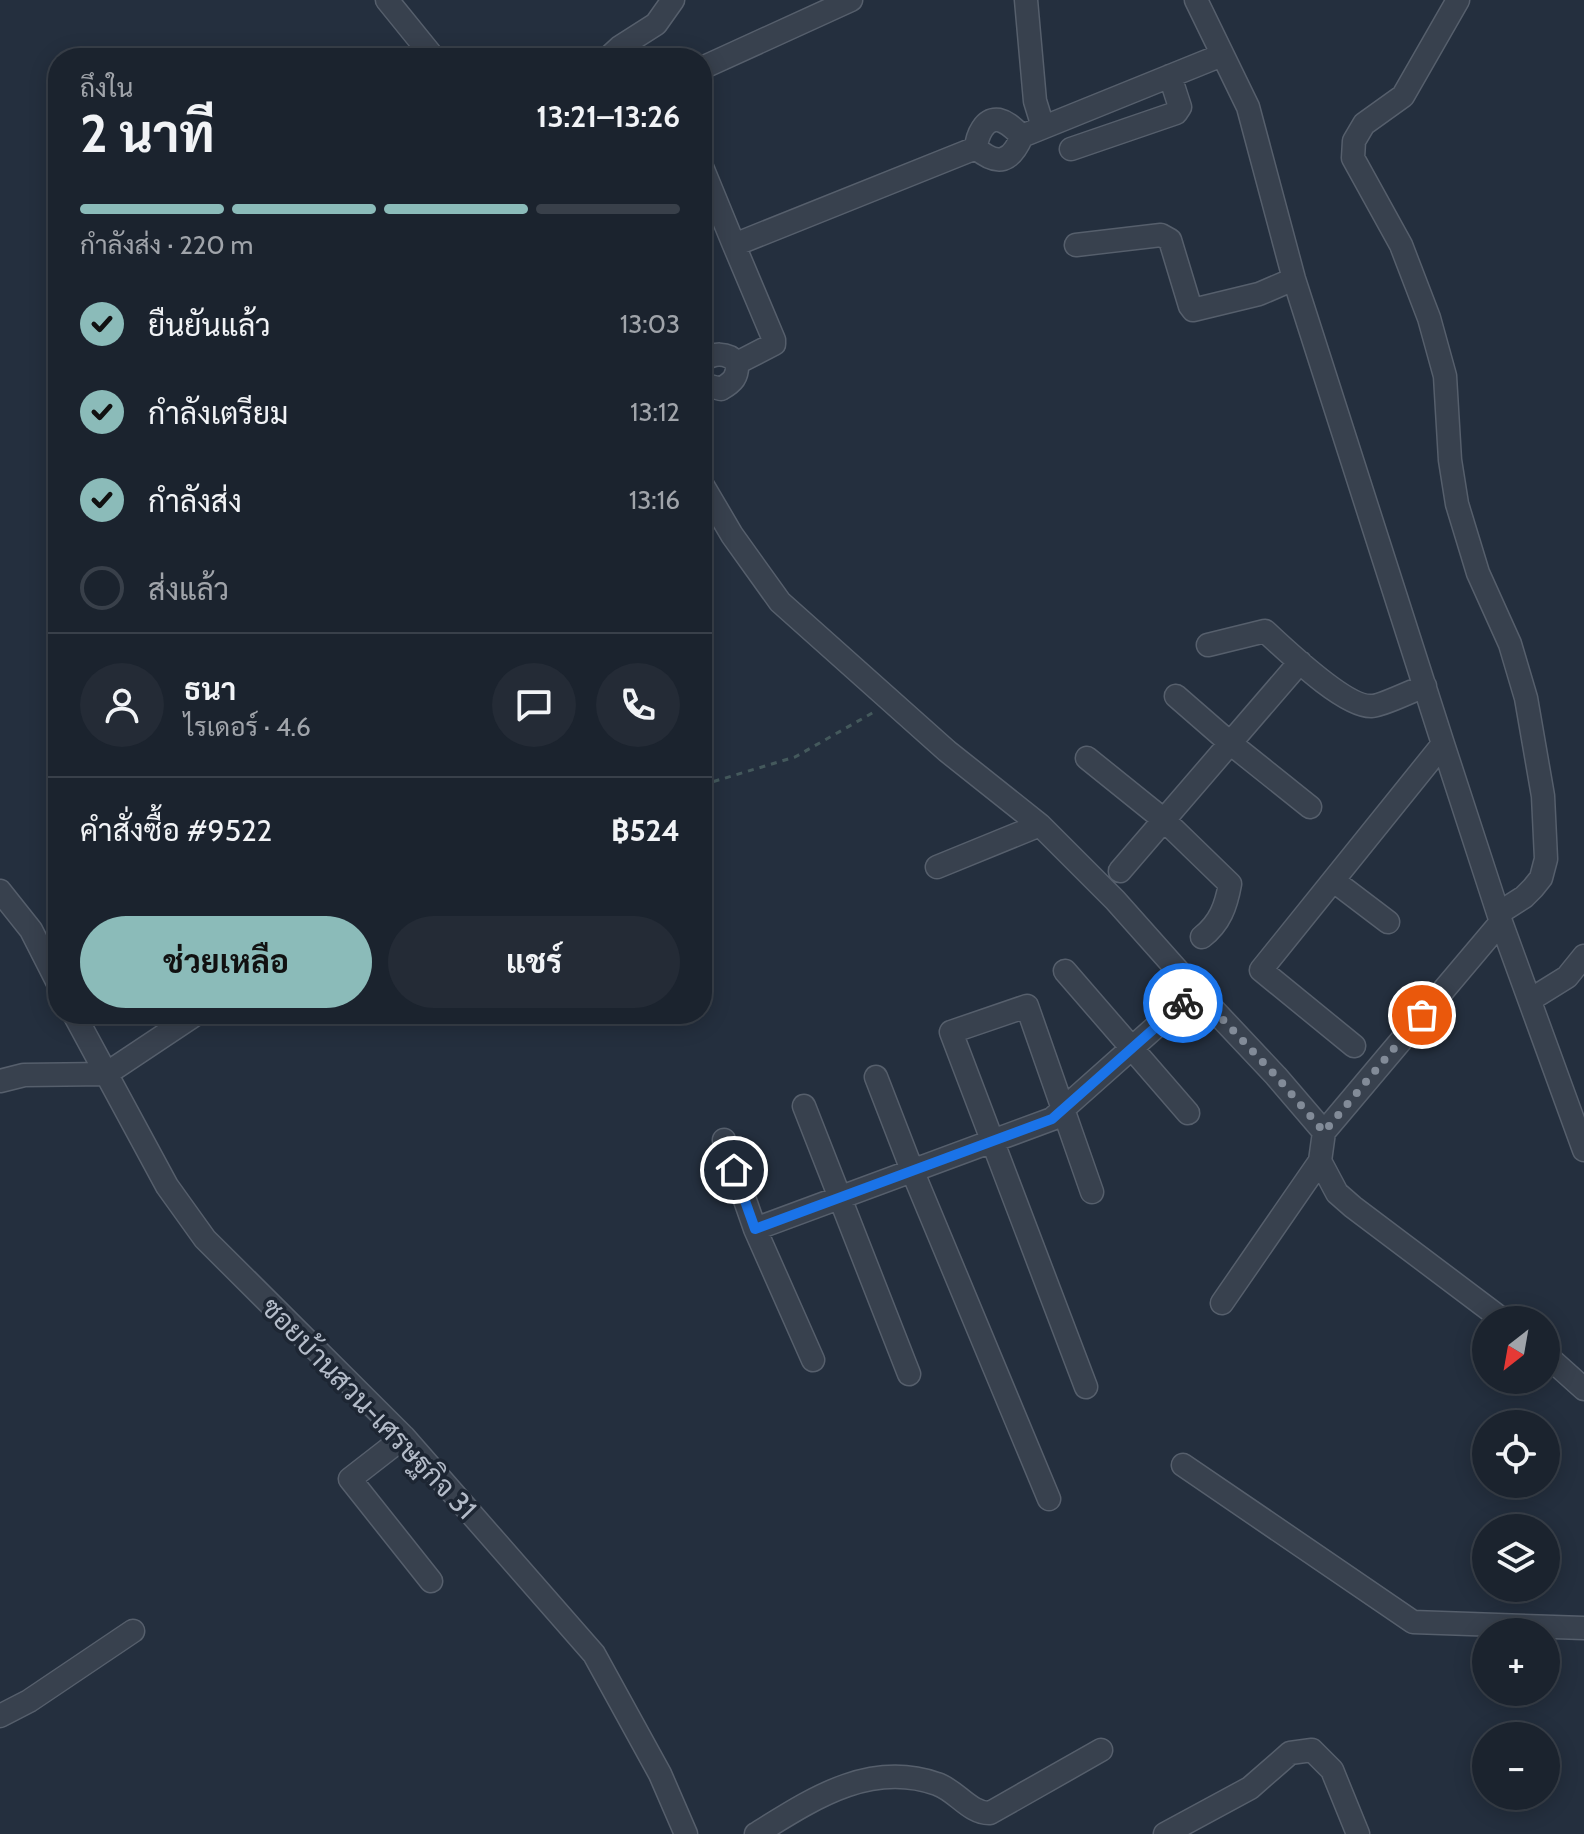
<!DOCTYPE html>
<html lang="th">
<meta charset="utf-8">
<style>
body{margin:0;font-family:Cabin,Sarabun,sans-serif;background:#242b36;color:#f1f3f6;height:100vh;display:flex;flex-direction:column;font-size:30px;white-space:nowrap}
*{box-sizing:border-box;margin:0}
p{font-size:26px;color:#a0a4aa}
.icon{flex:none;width:44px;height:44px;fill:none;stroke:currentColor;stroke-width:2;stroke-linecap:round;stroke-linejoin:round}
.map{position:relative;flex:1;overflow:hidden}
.side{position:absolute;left:48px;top:48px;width:664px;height:976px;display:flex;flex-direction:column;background:#1b232e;border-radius:32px;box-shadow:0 4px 20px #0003,0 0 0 2px #39404a}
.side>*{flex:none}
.needle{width:52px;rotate:211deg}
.buttons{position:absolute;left:1472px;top:1306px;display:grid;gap:16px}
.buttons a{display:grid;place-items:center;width:88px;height:88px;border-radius:50%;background:#1b232e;box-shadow:0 4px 20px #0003,0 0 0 2px #39404a;font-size:40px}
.pin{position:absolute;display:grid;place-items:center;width:68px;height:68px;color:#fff;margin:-34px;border:4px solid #fff;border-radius:50%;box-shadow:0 2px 8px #0007}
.courier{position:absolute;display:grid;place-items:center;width:80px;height:80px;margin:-40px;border:6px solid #1a73e8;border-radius:50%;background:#fff;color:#222;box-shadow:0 2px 10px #0007}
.summary em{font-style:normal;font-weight:700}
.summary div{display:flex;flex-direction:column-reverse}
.summary{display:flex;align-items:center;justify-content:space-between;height:136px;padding:0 32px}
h1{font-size:52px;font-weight:700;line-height:60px}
.bar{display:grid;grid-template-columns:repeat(4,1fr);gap:12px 8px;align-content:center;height:96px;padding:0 32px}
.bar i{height:10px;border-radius:6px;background:#39404a}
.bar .on{background:#8bbbb9}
.bar p{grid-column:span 4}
.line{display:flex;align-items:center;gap:20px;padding:0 32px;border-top:2px solid #39404a}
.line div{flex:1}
.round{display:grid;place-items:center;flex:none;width:84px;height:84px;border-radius:42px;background:#242b36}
ol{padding:0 32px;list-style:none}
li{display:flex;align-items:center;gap:24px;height:88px}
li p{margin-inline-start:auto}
li .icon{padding:8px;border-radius:50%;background:#8bbbb9;color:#111;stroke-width:4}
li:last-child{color:#a0a4aa}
li i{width:44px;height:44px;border:4px solid #39404a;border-radius:50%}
.button{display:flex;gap:16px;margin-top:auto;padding:16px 32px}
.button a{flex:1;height:92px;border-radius:48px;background:#8bbbb9;color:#111;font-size:32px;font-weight:700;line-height:92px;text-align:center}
.button a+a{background:#242b36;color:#f1f3f6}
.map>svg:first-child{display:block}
</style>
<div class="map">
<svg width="1584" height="1834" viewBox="0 0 1584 1834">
<rect width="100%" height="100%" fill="#242f3e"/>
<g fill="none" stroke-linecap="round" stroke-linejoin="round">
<g stroke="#565f6c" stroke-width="25">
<path id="minor" d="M387,0l47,58
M1026,0l9,101 8,26
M1196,0l52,107 46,172 149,465 58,178 83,228
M1458,0l-55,96 -39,28 -10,17 -1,17 48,87 28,73 16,58 5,84 7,44 21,69 32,71 16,54 17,98 3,63 -5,19 -8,10 -9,9 -25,16
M608,58l12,-11 36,-23 17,-24
M702,68l149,-68
M976,148c1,-12 8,-30 23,-28 9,2 16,10 23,16
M1071,149l105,-36 4,-6 -10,-31
M702,167l32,78
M1076,245l85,-10 9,5 20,66 3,4 66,-16 35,-15
M702,362c10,-10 26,-10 35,1
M702,384l19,5c12,-7 17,-12 16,-26l37,-19v-4l-40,-95 242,-97c22,19 35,14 46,-12l200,-81
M702,484l30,51 48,67 167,149 93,74 75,75 81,91 80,85 48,56 -4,29 17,32 16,14 150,113
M1208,645l57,-14c20,18 80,77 107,75 9,0 42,-16 53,-20
M1176,696l54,47 80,64
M1087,758l77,62 66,64c-4,22 -10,39 -28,53
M937,867l103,-42
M1120,871l180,-209
M1334,881l54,41
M0,891l31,39 27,53
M1065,971l123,142
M1530,1000l37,-23 17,-21
M74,1014l93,172 38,53 199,198 190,217 66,120 26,60
M1354,1046l-93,-76 182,-226
M106,1074l90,-60
M876,1077l36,93 137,329
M0,1081l24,-6 82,-1
M804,1106l105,268
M1324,1132l177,-210
M724,1140l31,89 297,-110 144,-128
M755,1229l58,131
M1222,1303l98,-142
M1546,1355l38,34
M1086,1387l-135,-355 76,-26 65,186
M404,1437l-54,42 81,102
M1183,1465l230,157 171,6
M0,1716l29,-15 104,-70
M756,1834c55,-34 113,-74 181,-50 19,6 33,30 53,29l111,-63
M1165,1834l85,-46 40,-35 22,-3 20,20 26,64"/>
</g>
<path stroke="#44595c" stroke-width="3" stroke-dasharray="6 6" stroke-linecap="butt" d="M702,785l93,-28 79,-45"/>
<use href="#minor" stroke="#38414e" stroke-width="22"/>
</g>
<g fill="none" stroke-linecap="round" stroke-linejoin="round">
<path stroke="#828b98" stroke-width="8" stroke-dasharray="0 14.4" d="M1183,1003l13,-12 80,85 48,56 98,-117"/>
<path stroke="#1a73e8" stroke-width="10" d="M734,1170l21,59 297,-110 131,-116"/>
</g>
<g text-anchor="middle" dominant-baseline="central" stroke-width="7" stroke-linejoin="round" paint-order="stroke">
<g font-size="28" fill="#b4bcc9" stroke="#1d2633">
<text transform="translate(369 1408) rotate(46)">ซอยบ้านสวน-เศรษฐกิจ 31</text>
</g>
</g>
</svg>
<div class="buttons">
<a><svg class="needle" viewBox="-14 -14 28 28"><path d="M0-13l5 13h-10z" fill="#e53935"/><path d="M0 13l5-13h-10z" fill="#a0a4aa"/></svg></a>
<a><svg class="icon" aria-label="locate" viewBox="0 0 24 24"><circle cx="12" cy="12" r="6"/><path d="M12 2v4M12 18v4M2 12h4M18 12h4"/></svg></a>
<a><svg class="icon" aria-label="layers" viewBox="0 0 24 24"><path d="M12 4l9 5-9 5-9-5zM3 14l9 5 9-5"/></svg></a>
<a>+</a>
<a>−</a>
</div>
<div class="pin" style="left:1422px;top:1015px;background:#ea580c"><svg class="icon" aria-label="bag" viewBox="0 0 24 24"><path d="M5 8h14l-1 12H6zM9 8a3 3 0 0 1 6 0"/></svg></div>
<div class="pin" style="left:734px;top:1170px;background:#1f2937"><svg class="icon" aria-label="home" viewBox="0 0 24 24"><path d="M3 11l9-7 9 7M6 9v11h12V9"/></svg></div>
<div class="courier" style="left:1183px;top:1003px"><svg class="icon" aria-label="bike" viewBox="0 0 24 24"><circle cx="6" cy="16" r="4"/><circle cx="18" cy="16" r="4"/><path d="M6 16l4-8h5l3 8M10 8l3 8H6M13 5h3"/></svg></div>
<section class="side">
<div class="summary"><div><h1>2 นาที</h1><p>ถึงใน</p></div><em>13:21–13:26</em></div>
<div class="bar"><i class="on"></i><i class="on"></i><i class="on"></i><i></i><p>กำลังส่ง · 220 m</p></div>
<ol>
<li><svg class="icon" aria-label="check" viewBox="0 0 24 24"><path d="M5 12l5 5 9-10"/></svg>ยืนยันแล้ว<p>13:03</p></li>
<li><svg class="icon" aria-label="check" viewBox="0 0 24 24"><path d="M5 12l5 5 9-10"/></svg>กำลังเตรียม<p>13:12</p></li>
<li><svg class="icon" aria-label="check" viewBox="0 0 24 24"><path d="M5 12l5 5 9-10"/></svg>กำลังส่ง<p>13:16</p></li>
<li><i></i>ส่งแล้ว</li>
</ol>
<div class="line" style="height:144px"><a class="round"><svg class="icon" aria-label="person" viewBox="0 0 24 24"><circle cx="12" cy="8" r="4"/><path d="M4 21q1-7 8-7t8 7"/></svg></a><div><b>ธนา</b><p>ไรเดอร์ · 4.6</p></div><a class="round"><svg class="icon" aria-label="chat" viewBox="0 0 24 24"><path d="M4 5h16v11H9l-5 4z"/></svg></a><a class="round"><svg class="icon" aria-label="phone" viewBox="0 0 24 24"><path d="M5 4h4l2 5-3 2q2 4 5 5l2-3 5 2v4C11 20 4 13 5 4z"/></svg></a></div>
<div class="line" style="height:104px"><div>คำสั่งซื้อ #9522</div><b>฿524</b></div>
<div class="button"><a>ช่วยเหลือ</a><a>แชร์</a></div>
</section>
</div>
